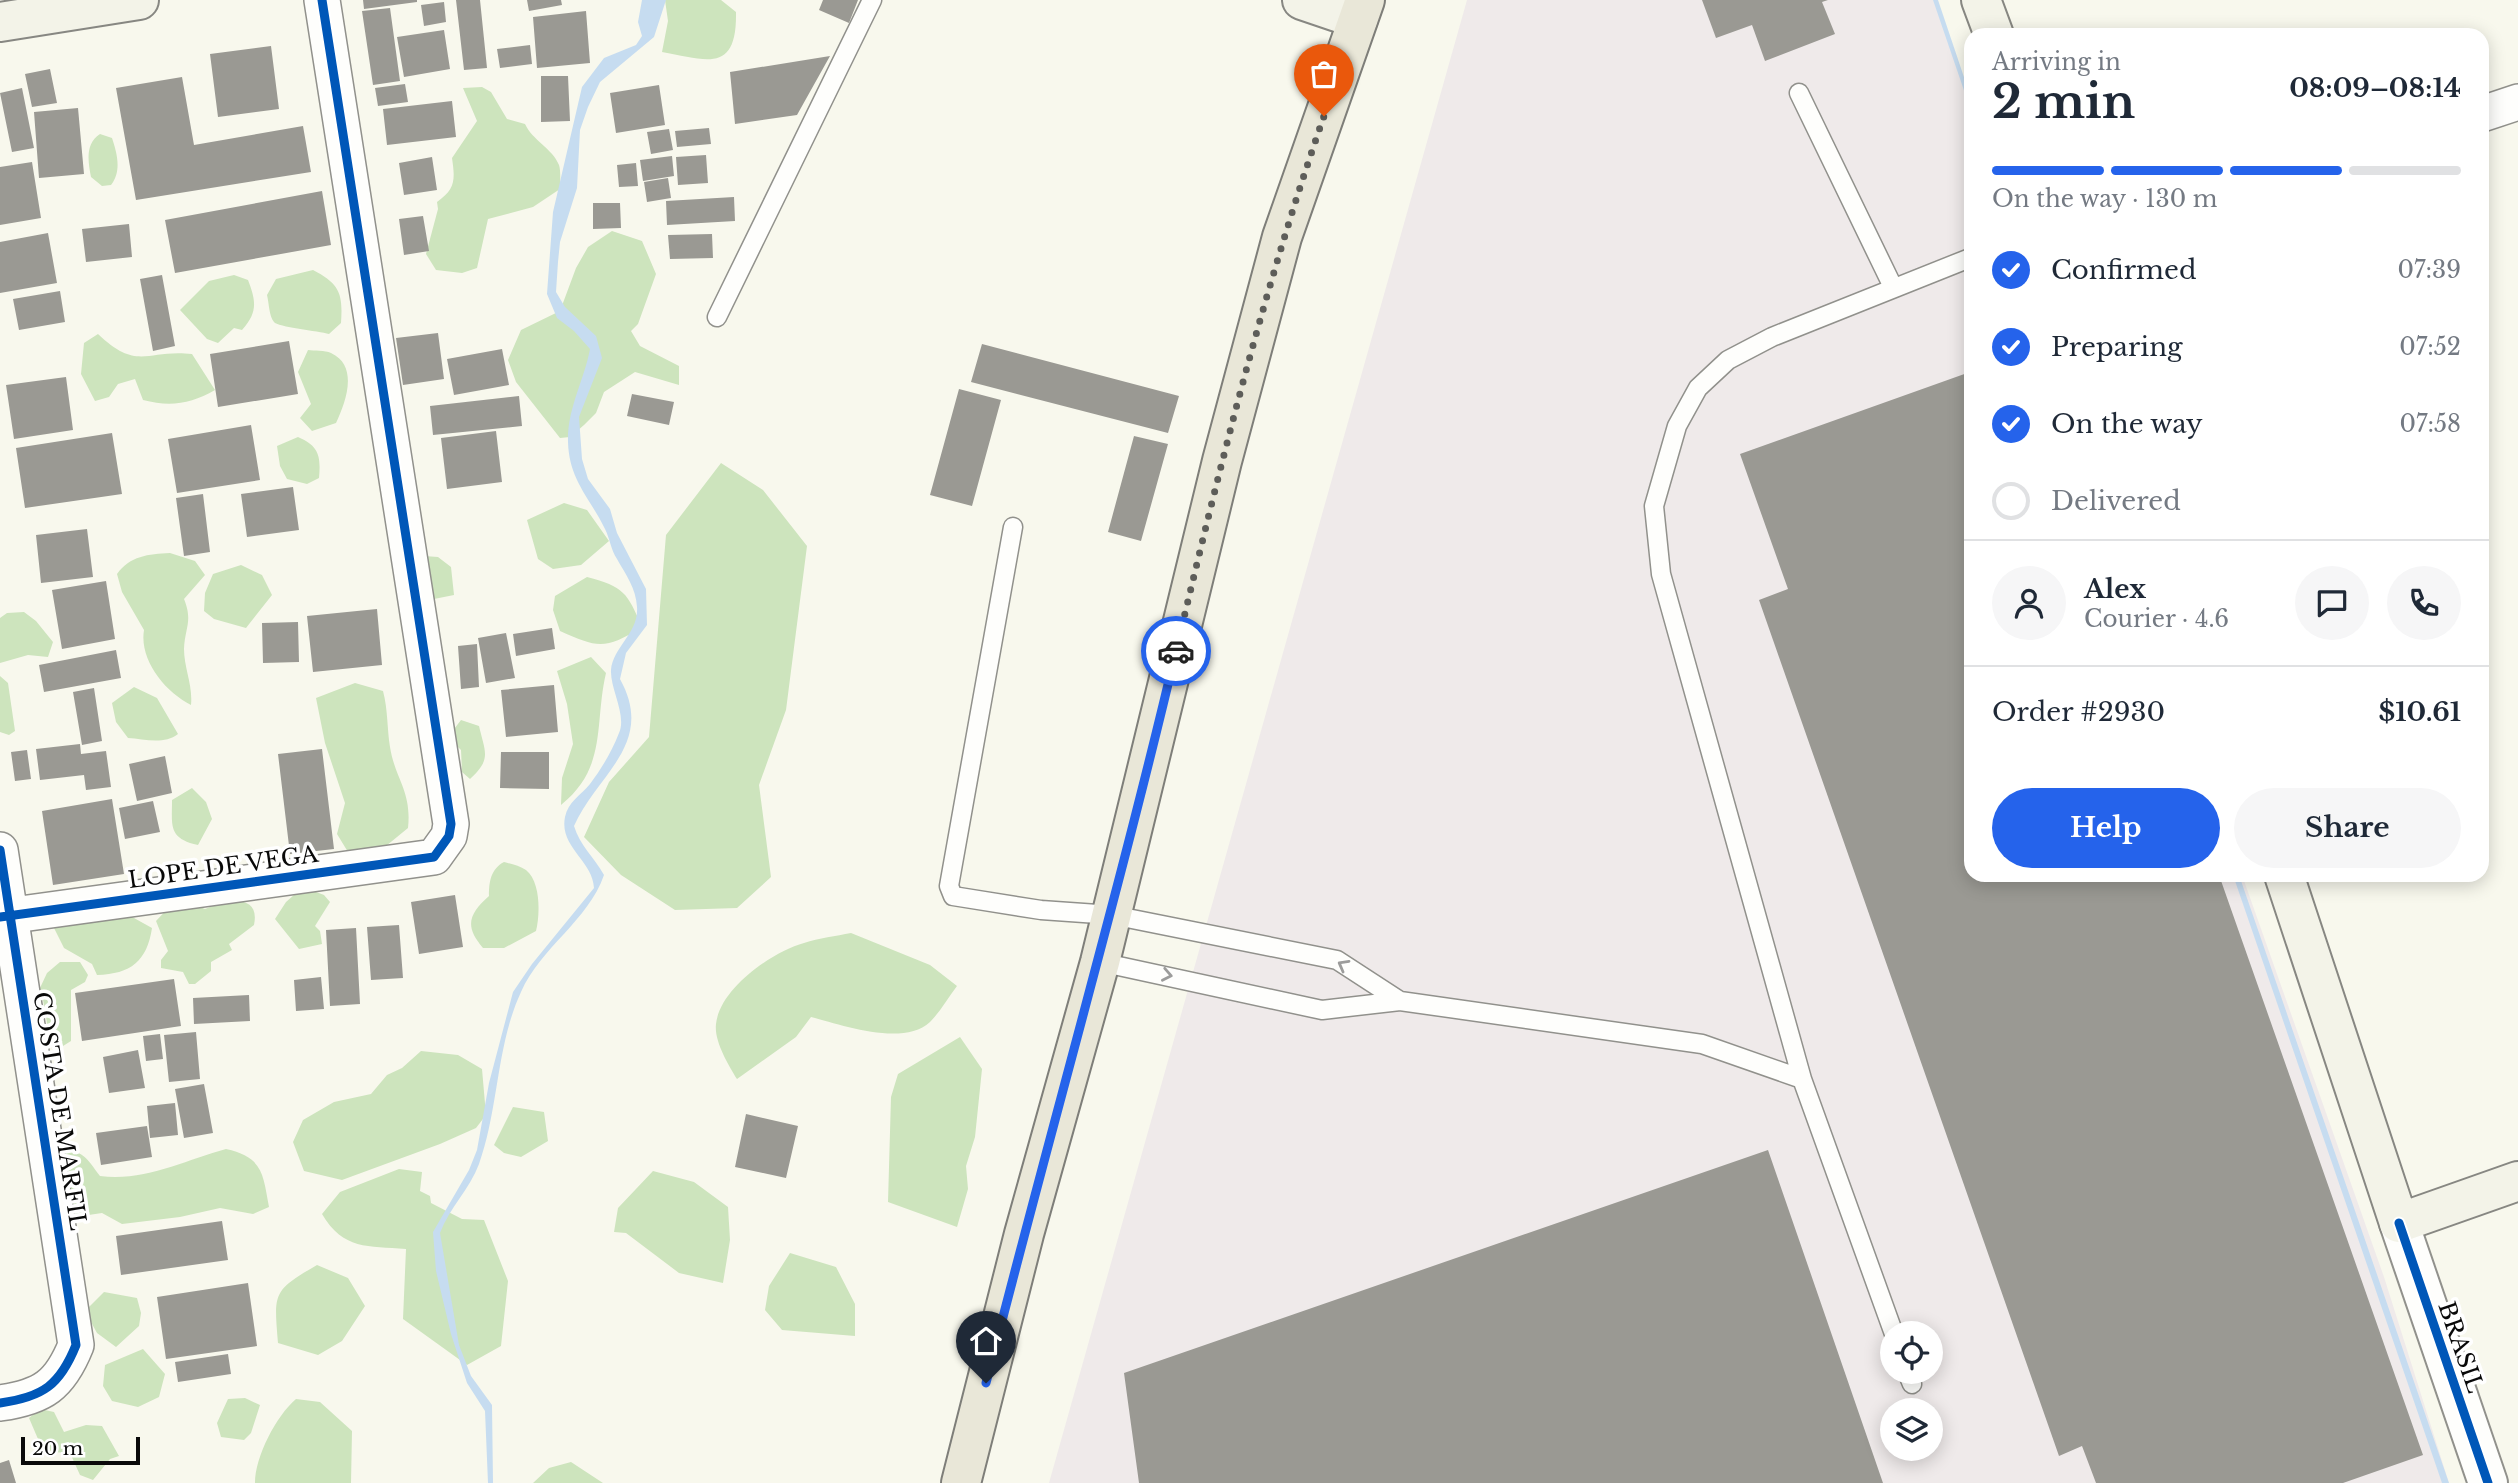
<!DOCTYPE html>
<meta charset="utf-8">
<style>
body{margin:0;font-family:"Libre Baskerville",serif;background:#f6f6f7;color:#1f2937;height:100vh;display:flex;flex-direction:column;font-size:26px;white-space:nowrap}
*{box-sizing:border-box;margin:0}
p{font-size:23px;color:#747a83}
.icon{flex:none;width:38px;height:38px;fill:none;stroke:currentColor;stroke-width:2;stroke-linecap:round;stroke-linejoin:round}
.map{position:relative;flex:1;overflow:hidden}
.sheet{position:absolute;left:1964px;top:28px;width:525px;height:854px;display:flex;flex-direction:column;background:#fff;border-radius:21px;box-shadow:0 4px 18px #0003}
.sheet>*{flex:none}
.buttons{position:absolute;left:1880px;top:1321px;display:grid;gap:14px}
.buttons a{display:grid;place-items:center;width:63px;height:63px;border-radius:50%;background:#fff;box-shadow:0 4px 18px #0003;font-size:35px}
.scale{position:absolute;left:21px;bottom:18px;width:119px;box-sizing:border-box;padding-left:7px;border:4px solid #090909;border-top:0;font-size:19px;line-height:24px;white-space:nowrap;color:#090909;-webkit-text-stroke:5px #fff;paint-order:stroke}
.pin{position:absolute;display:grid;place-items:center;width:60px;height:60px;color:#fff;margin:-72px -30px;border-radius:50% 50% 50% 0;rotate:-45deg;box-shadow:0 0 7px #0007}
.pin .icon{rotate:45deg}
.courier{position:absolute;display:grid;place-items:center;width:70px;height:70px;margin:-35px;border:5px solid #2563eb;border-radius:50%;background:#fff;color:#222;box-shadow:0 2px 9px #0007}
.summary em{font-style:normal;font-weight:700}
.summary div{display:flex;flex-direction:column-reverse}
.summary{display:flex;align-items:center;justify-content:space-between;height:119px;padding:0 28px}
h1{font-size:46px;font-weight:700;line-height:52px}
.bar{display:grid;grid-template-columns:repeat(4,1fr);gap:10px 7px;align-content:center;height:84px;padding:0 28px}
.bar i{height:9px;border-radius:5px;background:#e0e1e3}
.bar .current{background:#2563eb}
.bar p{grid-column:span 4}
.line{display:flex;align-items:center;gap:18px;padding:0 28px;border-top:2px solid #e0e1e3}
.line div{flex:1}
.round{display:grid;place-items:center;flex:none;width:74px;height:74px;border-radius:37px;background:#f6f6f7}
ol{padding:0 28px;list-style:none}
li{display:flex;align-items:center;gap:21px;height:77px}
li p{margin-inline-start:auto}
li .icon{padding:7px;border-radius:50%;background:#2563eb;color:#fff;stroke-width:4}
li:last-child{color:#747a83}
li i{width:38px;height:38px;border:4px solid #e0e1e3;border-radius:50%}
.cta{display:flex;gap:14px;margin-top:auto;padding:14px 28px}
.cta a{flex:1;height:80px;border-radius:42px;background:#2563eb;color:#fff;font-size:28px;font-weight:700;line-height:80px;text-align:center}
.cta a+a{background:#f6f6f7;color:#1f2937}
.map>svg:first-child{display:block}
</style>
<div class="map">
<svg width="2518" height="1483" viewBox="0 0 2518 1483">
<rect width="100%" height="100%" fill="#f8f8ed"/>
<path fill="#efeaea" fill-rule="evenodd" d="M1467,0h467l36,105v770h272l142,402 65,206h-1400zM1892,1334h38v38h-38zM1892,1410h38v39h-38z"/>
<path fill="#cde4bd" d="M665,0h56l15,12c1,62 -29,48 -74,40l6,-31z
M482,87l9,5 16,27 18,5c8,17 27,24 34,41 2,6 1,17 1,24l-27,18 -45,12 -11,49 -15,5 -26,-3 -10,-16 12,-45 -1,-7c19,-13 18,-23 15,-44l25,-37 -14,-33z
M100,134l12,4c5,15 10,33 -1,47l-9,1 -11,-9c-3,-16 -6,-33 9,-43z
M612,231l30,10 14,33 -18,50 -7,7 9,15 39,20v19l-44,-13 -31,20 -8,21 -12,12 -14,12 -10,1 -44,-56 -8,-22 13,-30 39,-19 16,-43 12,-21z
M313,270c27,14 30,24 28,53l-12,11c-10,-3 -52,-7 -55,-12 -5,-6 -5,-19 -7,-27l9,-16z
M234,275l14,5c8,21 10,32 -6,50l-8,-2 -16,15 -11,-4 -27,-29 29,-29z
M98,334c40,38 48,15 94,20l23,36c-24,14 -45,17 -72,10l-8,-21 -17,5 -9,13 -14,4 -14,-27 3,-31z
M308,350c6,1 17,0 23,3 28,13 15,49 5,70l-24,8 -12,-13 11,-14 -13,-32z
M298,437c21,9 23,19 21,41l-12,6 -20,-5 -7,-13 -3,-20z
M721,463l42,27 44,56 -21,164 -27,75 12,92 -34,31 -62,2 -54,-35 -37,-38 25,-55 40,-45 17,-202z
M564,503l23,7 22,31 -28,24 -28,4 -15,-10 -11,-39z
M170,553l25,8 10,14 -21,24c9,22 1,28 0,50 0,19 9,36 7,56 -26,-13 -52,-45 -47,-75l-22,-38 -5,-18c13,-18 31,-20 53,-21z
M424,556l14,1 13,10 3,28 -30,6z
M241,565l21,10 10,20 -26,33 -32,-9 -10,-8 1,-18 8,-19z
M587,577c37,10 40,15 55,50 -37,23 -44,21 -82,4l-7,-21 2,-14z
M24,612l12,9 17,21 -5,15 -20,-2 -28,8v-45l7,-5z
M591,657l15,16c-12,51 2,94 -45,132l1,-27 11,-34 -6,-40 -10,-33z
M0,676l8,7 7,48 -6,4 -9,-3z
M355,683l28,8c5,19 4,37 7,56 5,32 22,44 18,81l-33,27 -27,-3 -11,-18 8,-31 -20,-60 -9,-45z
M134,687l23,11 21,36c-14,11 -34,5 -50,4l-12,-16 -4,-19z
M461,720l18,6c6,26 13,33 -9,53l-8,-7 -1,-22 -13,-13z
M192,788l14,14 6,17 -14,26c-30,-7 -26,-19 -26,-45z
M504,862c7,2 16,4 22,8 15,12 14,45 10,61l-32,17h-21c-19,-22 -14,-34 6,-52 0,-15 2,-27 15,-34z
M303,887l21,8 6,7 -15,24 5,5 2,13 -23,5 -24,-30 11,-17z
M181,899l24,10c18,-8 56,-18 49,16l-25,19 3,6 -21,12v9l-16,13h-6l-6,-12 -22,-4v-8l7,-9 -12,-30 18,-19z
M125,913l27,15c-5,33 -21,46 -55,47l-5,-11 -28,-16 -12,-24z
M851,933l79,32 27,21c-9,12 -17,26 -27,36 -27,25 -88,3 -119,-5l-15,20 -59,42c-9,-15 -23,-38 -21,-55 4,-36 56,-72 88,-81 15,-5 32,-7 47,-10z
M60,962h20l8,13 -3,7 -14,8v51l-8,5 -11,-6c-7,-16 -6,-34 -12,-52l7,-15z
M960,1037l22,32 -7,68 -9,29 2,23 -11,38 -69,-25 3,-105 7,-23z
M421,1051l37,4 24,14 4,46 -10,13 -36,16 -98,36 -38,-9 -11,-29 10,-22 31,-18 37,-8 16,-19 15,-7z
M513,1107l31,5 4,29 -27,16 -17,-4 -10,-8z
M226,1149c37,8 37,25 43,58l-16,7 -33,-6 -40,9 -58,7 -20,-11 -40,6 -12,-66c31,-4 32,-2 50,23 44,6 85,-16 126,-27z
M399,1169l23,3 -2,19 10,5 1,7 31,16 22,1 24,61 -7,65 -34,19 -64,-46 3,-70c-38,-3 -63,1 -84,-35l18,-22z
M653,1171l41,11 34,25 2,33 -7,43 -44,-10 -53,-40 -12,-1 4,-24z
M790,1253l46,14 19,37v32l-73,-6 -17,-20 4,-24z
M317,1265l31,13 17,28 -23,35 -24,14 -40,-12c-4,-50 -6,-52 39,-78z
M104,1292l33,6 4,15 -2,13 -23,21 -19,-14 -12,-22z
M143,1349l22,25 -6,23 -21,10 -26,-6 -9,-15 2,-21z
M245,1398l15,7 -9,28 -7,7 -23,-3 -4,-14 11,-24z
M296,1399l24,3 32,29 -1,52h-96c0,-26 21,-67 41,-84z
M40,1409l14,3 10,20 22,-7 16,1 17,30 -9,3 -17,21 -13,-5 -10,-22 -18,-1 -14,-13 -9,-21z
M571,1462l32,21h-70l16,-15z"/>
<path fill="#c6dcf0" d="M642,0h24l-12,37 -54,45 -12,25 -8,23 -3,58 -17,54 -2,20 -2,30 9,15 31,29 6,22 -23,59 3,42 6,20 22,30 7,24 29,56 1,36 -21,28 -6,26c36,65 -23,95 -46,147 6,20 20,31 30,49 -16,46 -63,72 -83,117 -25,54 -22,116 -42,172 -9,25 -30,44 -39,69l19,112 12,31 21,29 1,78h-5l-3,-72 -18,-28 -16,-49 -15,-63 -3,-39 36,-62 8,-20 12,-67 24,-91 19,-28 62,-76c-1,-27 -35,-41 -29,-71 3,-15 16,-22 25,-33 12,-16 22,-33 29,-51 8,-18 -9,-44 -8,-63 2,-23 28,-37 26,-63 -1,-19 -11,-32 -20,-48 -6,-9 -7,-20 -12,-30 -15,-31 -36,-49 -37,-87 -1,-33 16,-61 22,-93l-16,-18 -17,-13 -10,-24 6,-82 29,-125 22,-29 32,-13 6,-9 -4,-14z
M1933,0h5l32,95v13z
M2233,875h6l210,608h-7z"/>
<path fill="#9a9993" d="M363,0h54v2l-53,7z
M456,0h24l7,68 -23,2z
M527,0h34l1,5 -33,6z
M823,0h35l-9,23 -30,-13z
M1702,0h126l-6,2 13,32 -70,27 -13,-36 -36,13z
M444,2l2,20 -22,4 -3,-21z
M390,8l10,73 -27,4 -11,-74z
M586,11l4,52 -53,5 -4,-51z
M444,30l6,39 -46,8 -7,-40z
M530,45l2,19 -32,4 -3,-19z
M271,46l8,63 -61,8 -8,-63z
M830,56l-33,59 -62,9 -5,-52z
M50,69l7,34 -25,4 -7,-33z
M541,76h27l2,45 -29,1z
M182,77l12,68 109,-19 8,46 -175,28 -20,-112z
M405,84l3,18 -30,4 -3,-18z
M659,85l6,40 -49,8 -6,-40z
M22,88l12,60 -22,4 -12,-59z
M452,101l4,36 -69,8 -4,-36z
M78,108l6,66 -45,4 -5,-66z
M709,128l2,16 -34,3 -2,-16z
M669,129l4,21 -22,4 -4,-22z
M706,155l2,28 -30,2 -2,-28z
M672,156l2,20 -31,5 -3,-21z
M432,157l5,33 -33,5 -5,-32z
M32,162l9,56 -41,7v-58z
M636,163l2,23 -19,1 -2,-22z
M668,178l3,20 -24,4 -3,-20z
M322,191l9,54 -156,28 -10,-53z
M734,197l1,24 -68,4 -1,-24z
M593,203h27l1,25 -28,1z
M423,216l6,35 -25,4 -5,-36z
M129,224l3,33 -46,5 -4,-33z
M48,233l9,50 -57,10v-51z
M712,234l1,24 -43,1 -2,-24z
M162,275l13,71 -22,5 -13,-72z
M60,291l5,31 -46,8 -6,-31z
M438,333l6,46 -41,6 -7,-47z
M289,341l9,53 -80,13 -8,-53z
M982,344l197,52 -11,37 -197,-51z
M502,349l7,36 -55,10 -7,-36z
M1970,372v503h249l204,580 -80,28h-247l-14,-37 -23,10 -300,-856 29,-11 -48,-135z
M66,377l7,53 -59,9 -8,-54z
M959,389l42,11 -29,106 -42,-11z
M632,394l42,8 -5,23 -42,-9z
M519,396l3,30 -89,9 -3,-29z
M251,425l9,55 -83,13 -9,-54z
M496,431l6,51 -55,7 -6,-51z
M112,433l10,61 -97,14 -9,-60z
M1134,436l34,8 -27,97 -33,-9z
M293,487l6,43 -52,7 -6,-43z
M203,494l7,58 -26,4 -8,-58z
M87,529l6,48 -52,6 -5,-48z
M106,581l9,58 -53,10 -10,-59z
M377,609l5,56 -69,7 -6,-56z
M298,622l1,40 -36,1 -1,-40z
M552,628l3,21 -39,7 -3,-22z
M506,633l9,45 -29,5 -8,-45z
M477,644l2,43 -18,2 -3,-43z
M116,650l5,28 -77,14 -5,-27z
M554,685l4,47 -52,5 -5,-47z
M94,688l8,53 -20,4 -9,-53z
M80,744l1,10 25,-3 5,36 -25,3 -2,-15 -44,5 -4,-31z
M322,749l12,100 -44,5 -12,-100z
M27,750l4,29 -16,2 -4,-29z
M501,752h48v37l-49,-1z
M165,756l7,37 -35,8 -8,-37z
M112,799l12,75 -71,11 -11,-74z
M153,801l7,31 -35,7 -6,-31z
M455,895l8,52 -44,7 -8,-52z
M399,925l4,53 -32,2 -4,-53z
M356,928l4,76 -30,2 -4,-76z
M321,977l3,32 -28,2 -2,-31z
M174,979l7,47 -99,15 -7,-48z
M249,995l1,26 -56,3 -1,-26z
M196,1032l4,47 -31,3 -5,-47z
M160,1034l3,25 -17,2 -3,-25z
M138,1050l7,38 -36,5 -6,-36z
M204,1084l9,49 -29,5 -9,-49z
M175,1103l3,32 -28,3 -3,-32z
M746,1114l52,12 -12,52 -51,-11z
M147,1126l5,31 -51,8 -5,-32z
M1768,1150l115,333h-744l-15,-110z
M222,1221l6,39 -107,15 -5,-39z
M248,1283l9,63 -91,13 -9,-62z
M228,1354l3,20 -53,8 -3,-20z
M9,1460l7,23h-16v-20z"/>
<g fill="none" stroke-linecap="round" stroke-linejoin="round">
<g stroke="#91918c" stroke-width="21">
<path id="service" d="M1799,93l94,194
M717,317l155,-317
M1013,527l-64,359 4,10 88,14 71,5 225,45 63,41
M1100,962l222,48 78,-9 302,43 100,35 -141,-505 -7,-68 23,-80 21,-38 30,-28 44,-23 198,-79
M1802,1079l92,255
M1907,1372l5,12"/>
</g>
<g stroke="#91918c" stroke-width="38">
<path id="minor" d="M2482,114l36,-12
M0,850l76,495c-16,40 -33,52 -76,58
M0,917l434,-60 15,-21 2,-12 -129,-824"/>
</g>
<g stroke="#91918c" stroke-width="42">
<path id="tertiary" d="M2399,1223l89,260"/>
</g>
<g stroke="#878782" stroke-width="42">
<path id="secondary" d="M1302,0l56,19
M1981,0l13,35
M0,22l139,-22
M2284,875l115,348 119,-42"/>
</g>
<g stroke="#7e7e79" stroke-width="42">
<path id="primary" d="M961,1483l63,-249 76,-272 122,-501 60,-224 83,-237"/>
</g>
<use href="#service" stroke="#fefefc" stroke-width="18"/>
<use href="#minor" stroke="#fefefc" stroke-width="35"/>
<use href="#tertiary" stroke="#fefefc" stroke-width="38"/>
<use href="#secondary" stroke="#f3f3e8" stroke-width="38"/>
<use href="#primary" stroke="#e9e7d8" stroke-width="38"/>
<g stroke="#fff" stroke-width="13">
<path id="cycleway" d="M0,850l76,495c-16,40 -33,52 -76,58
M0,917l434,-60 15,-21 2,-12 -129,-824
M2399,1223l89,260"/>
</g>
<use href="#cycleway" stroke="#0057b8" stroke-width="9"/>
</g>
<defs><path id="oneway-chevron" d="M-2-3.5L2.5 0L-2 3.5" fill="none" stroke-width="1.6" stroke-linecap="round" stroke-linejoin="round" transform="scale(1.75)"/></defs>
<g stroke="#9c9c9b">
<use href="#oneway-chevron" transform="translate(1343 965) rotate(-151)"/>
<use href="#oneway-chevron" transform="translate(1167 975) rotate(11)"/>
</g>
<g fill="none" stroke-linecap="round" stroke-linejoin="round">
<path stroke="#5d5d59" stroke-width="7" stroke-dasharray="0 12.6" d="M1176,651c43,-181 87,-360 148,-535"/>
<path stroke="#2563eb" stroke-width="9" d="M986,1383c62,-244 132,-487 190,-732"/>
</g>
<g text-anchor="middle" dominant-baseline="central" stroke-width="7" stroke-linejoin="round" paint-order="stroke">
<g font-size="23" fill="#090909" stroke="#fff">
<text transform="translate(223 867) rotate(-8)">LOPE DE VEGA</text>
<text transform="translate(60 1111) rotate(81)">COSTA DE MARFIL</text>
<text transform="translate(2461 1347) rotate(71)">BRASIL</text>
</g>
</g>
</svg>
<div class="buttons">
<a><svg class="icon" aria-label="locate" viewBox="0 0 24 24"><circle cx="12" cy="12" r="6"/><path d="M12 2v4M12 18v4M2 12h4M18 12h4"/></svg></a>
<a><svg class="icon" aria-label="layers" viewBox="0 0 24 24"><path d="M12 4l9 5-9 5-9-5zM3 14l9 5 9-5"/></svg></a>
</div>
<div class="scale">20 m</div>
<div class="pin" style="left:1324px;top:116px;background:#ea580c"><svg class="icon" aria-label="bag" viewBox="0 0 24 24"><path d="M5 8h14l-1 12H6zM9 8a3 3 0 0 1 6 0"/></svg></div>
<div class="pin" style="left:986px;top:1383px;background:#1f2937"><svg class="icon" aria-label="home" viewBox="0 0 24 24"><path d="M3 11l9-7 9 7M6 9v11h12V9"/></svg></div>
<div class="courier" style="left:1176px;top:651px"><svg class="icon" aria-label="car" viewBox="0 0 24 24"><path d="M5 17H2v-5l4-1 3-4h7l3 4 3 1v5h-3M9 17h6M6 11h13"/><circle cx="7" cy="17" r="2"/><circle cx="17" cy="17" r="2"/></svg></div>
<section class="sheet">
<div class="summary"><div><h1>2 min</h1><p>Arriving in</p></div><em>08:09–08:14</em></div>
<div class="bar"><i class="current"></i><i class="current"></i><i class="current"></i><i></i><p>On the way · 130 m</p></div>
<ol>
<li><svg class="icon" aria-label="check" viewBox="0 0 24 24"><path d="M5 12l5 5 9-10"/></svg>Confirmed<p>07:39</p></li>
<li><svg class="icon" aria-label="check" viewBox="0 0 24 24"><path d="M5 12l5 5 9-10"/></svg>Preparing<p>07:52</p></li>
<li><svg class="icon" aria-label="check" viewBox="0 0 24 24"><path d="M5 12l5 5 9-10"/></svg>On the way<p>07:58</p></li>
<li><i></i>Delivered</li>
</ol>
<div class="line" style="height:126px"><a class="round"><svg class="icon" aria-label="person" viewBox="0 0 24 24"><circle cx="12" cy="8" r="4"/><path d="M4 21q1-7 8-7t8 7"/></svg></a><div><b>Alex</b><p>Courier · 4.6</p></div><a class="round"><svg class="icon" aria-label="chat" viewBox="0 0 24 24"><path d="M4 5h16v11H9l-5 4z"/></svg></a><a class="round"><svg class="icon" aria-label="phone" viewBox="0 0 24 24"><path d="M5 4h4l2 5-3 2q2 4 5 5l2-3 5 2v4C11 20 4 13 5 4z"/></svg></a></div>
<div class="line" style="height:91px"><div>Order #2930</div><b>$10.61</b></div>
<div class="cta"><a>Help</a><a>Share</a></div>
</section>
</div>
